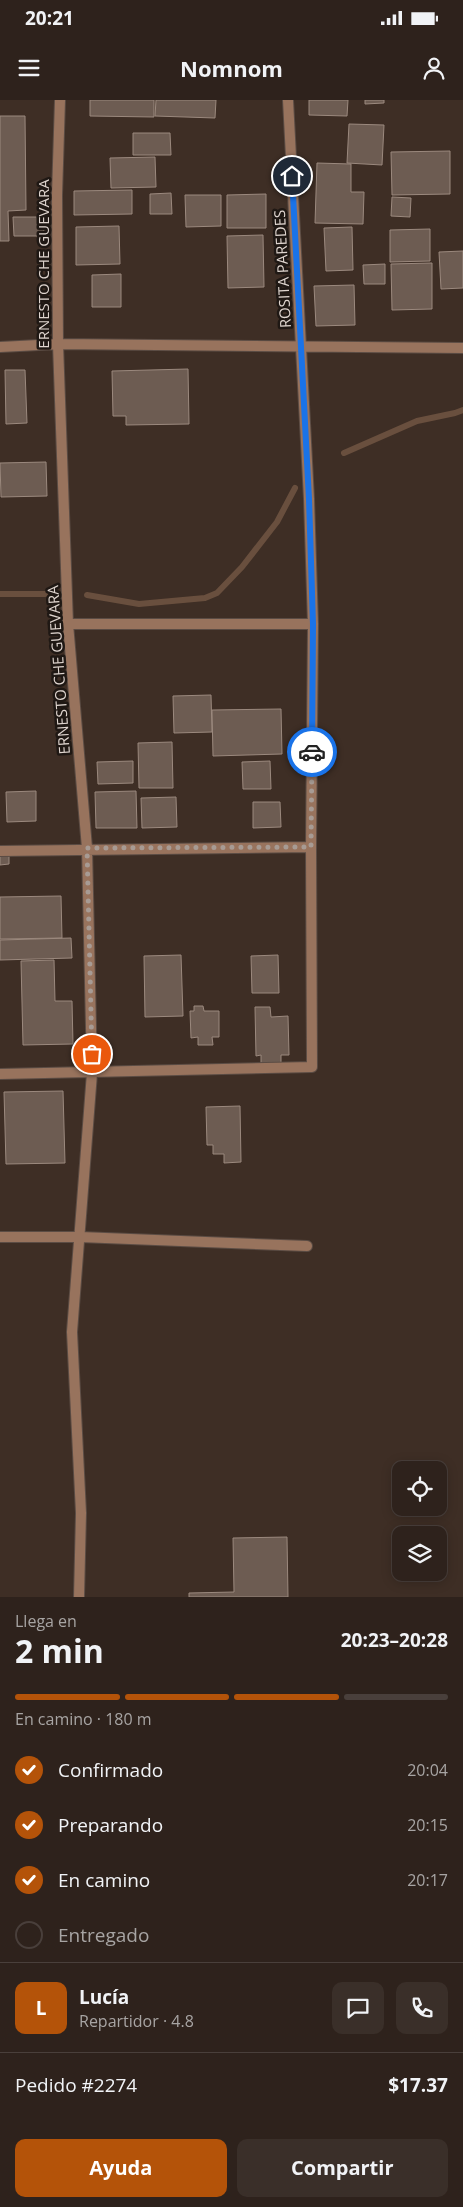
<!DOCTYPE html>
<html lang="es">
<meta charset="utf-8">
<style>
body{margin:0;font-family:"Open Sans",sans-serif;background:#3a2f29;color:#f1f3f6;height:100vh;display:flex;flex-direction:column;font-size:19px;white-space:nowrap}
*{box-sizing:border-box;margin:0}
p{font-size:16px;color:#a7a4a3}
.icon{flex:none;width:28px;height:28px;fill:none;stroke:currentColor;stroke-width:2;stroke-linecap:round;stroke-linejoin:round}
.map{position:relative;height:1497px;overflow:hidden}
.sheet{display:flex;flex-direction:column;background:#2e221c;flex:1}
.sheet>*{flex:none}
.fabs{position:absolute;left:392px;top:1361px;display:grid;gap:10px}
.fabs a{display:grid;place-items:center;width:55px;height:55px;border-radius:10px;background:#2e221c;box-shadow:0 2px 12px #0003,0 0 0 1px #493f3b;font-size:25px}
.pin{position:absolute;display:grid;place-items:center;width:42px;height:42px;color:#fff;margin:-21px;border:2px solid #fff;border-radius:50%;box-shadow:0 1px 5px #0007}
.courier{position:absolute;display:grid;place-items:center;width:50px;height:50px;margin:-25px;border:4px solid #1a73e8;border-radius:50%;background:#fff;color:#222;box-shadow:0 1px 6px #0007}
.summary em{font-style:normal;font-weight:700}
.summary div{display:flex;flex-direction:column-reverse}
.summary{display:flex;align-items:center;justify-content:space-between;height:85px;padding:0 15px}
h1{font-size:32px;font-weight:700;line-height:38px}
.bar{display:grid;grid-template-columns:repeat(4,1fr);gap:8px 5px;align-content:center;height:60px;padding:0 15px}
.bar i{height:6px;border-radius:4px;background:#493f3b}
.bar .active{background:#b45309}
.bar p{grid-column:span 4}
.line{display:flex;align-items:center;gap:12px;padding:0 15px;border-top:1px solid #493f3b}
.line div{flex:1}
.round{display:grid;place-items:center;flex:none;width:52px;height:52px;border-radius:10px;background:#3a2f29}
ol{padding:0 15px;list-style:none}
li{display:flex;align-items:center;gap:15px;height:55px}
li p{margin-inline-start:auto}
li .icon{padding:5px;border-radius:50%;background:#b45309;color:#fff;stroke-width:4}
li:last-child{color:#a7a4a3}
li i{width:28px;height:28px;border:2px solid #493f3b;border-radius:50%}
.action{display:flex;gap:10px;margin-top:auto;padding:10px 15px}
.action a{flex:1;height:58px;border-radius:10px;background:#b45309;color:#fff;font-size:20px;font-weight:700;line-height:58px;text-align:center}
.action a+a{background:#3a2f29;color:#f1f3f6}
.status{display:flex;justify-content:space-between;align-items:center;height:35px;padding:0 25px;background:#2e221c;direction:ltr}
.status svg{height:14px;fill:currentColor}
header{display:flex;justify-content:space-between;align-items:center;height:65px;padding:0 15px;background:#2e221c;font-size:22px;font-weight:700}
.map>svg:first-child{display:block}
</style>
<div class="status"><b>20:21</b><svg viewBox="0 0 49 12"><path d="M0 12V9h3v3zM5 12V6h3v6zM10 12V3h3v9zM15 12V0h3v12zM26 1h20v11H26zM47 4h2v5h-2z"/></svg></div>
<header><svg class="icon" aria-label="menu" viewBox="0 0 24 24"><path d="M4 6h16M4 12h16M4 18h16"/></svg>Nomnom<svg class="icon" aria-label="person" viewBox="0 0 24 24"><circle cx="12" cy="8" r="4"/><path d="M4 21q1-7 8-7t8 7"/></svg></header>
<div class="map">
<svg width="463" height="1497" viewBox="0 0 463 1497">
<rect width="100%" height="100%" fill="#3e2e25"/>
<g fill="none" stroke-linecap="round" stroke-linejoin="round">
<path stroke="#694f3e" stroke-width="6" d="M344,353l73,-32 38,-8 8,-3
M0,494h45
M87,495l52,9 66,-6 12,-5 25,-26 35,-45 18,-34"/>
</g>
<path fill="#6d5c52" stroke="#9b897e" d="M90,0h64v17l-64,-1z
M156,0h60l-1,18 -60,-2z
M309,0h39l-1,16 -38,-1z
M365,0h19v3l-19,1z
M0,16h25l1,94 -18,1 1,30h-9z
M349,24l35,1 -2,40 -35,-2z
M133,33h37l1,22h-38z
M450,51v43l-58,1 -1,-43z
M155,57l1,30 -45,1 -1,-30z
M317,63l34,1v28h13l-1,32 -48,-1z
M132,90v24l-58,1v-24z
M171,93l1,21h-22v-20z
M266,94v34h-39v-33z
M185,95h36v31l-35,1z
M392,97l19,1 -1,19 -19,-1z
M13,117h30l1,19h-30z
M119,126l1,38 -44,1v-38z
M352,127l1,43 -27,1 -2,-43z
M430,129v32l-40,1v-32z
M263,135l1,52 -36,1 -1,-52z
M463,151v37l-22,1 -2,-37z
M432,163v46l-40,1 -1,-46z
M385,164v20h-21l-1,-19z
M121,174v33h-29v-32z
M354,185l1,40 -39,1 -2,-40z
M188,269l1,55 -63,1v-9h-13l-1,-45z
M5,270h20l2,53 -21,1z
M46,362l1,34 -46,1 -1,-34z
M211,595l1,37 -38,1 -1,-37z
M281,609l1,45 -69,2 -1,-46z
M172,642l1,46h-34l-1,-45z
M133,661v22l-35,1 -1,-22z
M270,661l1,28h-28l-1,-27z
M36,691v30l-29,1 -1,-30z
M136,691l1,37h-41l-1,-36z
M176,697l1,30 -35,1 -1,-30z
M253,702h27l1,25 -28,1z
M0,755h9v9l-9,1z
M61,796l1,42 -62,1v-42z
M71,838l1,20 -72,2v-20z
M181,855l2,61 -38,1 -1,-61z
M278,855l1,38h-27l-1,-37z
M54,860l1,41h17l1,43 -50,1 -2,-84z
M194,906h9l1,5h15v26h-7l1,8h-15v-8l-7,1 -1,-27h4z
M255,907h15l1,10 17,-1 1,39h-8v10h-20v-10l-5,1z
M63,991l2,72 -59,1 -2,-72z
M240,1006l1,56 -17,1v-9h-11v-9h-6l-1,-38z
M287,1437l1,60h-99v-4l45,-1 -1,-54z"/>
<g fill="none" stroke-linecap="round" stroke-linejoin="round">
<g stroke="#5b4c44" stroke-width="12">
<path id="minor" d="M60,0l-3,95 1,149 10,280 19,224 5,225 -20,259 9,181 -2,84
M0,247l58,-3 405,4
M68,524h245
M0,751l311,-4
M0,974l312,-7 -1,-220 2,-223 -4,-125 -21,-399
M0,1137h80l227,9"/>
</g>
<use href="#minor" stroke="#98735d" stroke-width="10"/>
</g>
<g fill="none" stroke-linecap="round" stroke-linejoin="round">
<path stroke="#a79b94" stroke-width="5" stroke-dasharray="0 9" d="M92,954l-5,-206 224,-1 1,-95"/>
<path stroke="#1a73e8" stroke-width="6" d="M292,76l17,323 4,125 -1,128"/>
</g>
<g text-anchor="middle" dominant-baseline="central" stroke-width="5" stroke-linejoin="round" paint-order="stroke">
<g font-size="15" fill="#dfd5cf" stroke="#1f1814">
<text transform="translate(43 164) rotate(-90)">ERNESTO CHE GUEVARA</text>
<text transform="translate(282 169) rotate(-93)">ROSITA PAREDES</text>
<text transform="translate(58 570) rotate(-94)">ERNESTO CHE GUEVARA</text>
</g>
</g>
</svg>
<div class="fabs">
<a><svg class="icon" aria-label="locate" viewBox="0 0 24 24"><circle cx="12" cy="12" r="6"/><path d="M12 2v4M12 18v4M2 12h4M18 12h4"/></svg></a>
<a><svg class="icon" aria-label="layers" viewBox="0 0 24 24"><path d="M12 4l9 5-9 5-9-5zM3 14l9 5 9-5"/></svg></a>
</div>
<div class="pin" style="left:92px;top:954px;background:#ea580c"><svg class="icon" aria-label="bag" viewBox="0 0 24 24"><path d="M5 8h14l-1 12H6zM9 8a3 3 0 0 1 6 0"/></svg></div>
<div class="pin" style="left:292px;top:76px;background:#1f2937"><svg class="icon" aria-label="home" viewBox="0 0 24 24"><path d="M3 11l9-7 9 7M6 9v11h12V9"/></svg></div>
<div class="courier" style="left:312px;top:652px"><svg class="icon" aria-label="car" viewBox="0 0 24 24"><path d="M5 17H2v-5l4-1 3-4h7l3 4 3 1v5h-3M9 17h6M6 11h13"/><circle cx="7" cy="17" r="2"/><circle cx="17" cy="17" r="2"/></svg></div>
</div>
<section class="sheet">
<div class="summary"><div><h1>2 min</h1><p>Llega en</p></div><em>20:23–20:28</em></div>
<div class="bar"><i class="active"></i><i class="active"></i><i class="active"></i><i></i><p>En camino · 180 m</p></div>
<ol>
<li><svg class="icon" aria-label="check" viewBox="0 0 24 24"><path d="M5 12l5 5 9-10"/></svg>Confirmado<p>20:04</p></li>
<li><svg class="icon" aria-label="check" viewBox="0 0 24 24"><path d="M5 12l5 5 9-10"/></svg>Preparando<p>20:15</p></li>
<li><svg class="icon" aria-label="check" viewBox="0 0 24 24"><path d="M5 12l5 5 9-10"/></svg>En camino<p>20:17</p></li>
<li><i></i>Entregado</li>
</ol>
<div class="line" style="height:90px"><b class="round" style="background:#b45309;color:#fff">L</b><div><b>Lucía</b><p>Repartidor · 4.8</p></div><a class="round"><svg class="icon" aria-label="chat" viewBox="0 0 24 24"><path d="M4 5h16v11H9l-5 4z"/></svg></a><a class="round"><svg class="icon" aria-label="phone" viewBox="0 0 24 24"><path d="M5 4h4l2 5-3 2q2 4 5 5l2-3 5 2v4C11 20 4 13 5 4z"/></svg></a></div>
<div class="line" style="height:65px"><div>Pedido #2274</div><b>$17.37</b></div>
<div class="action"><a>Ayuda</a><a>Compartir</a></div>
</section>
